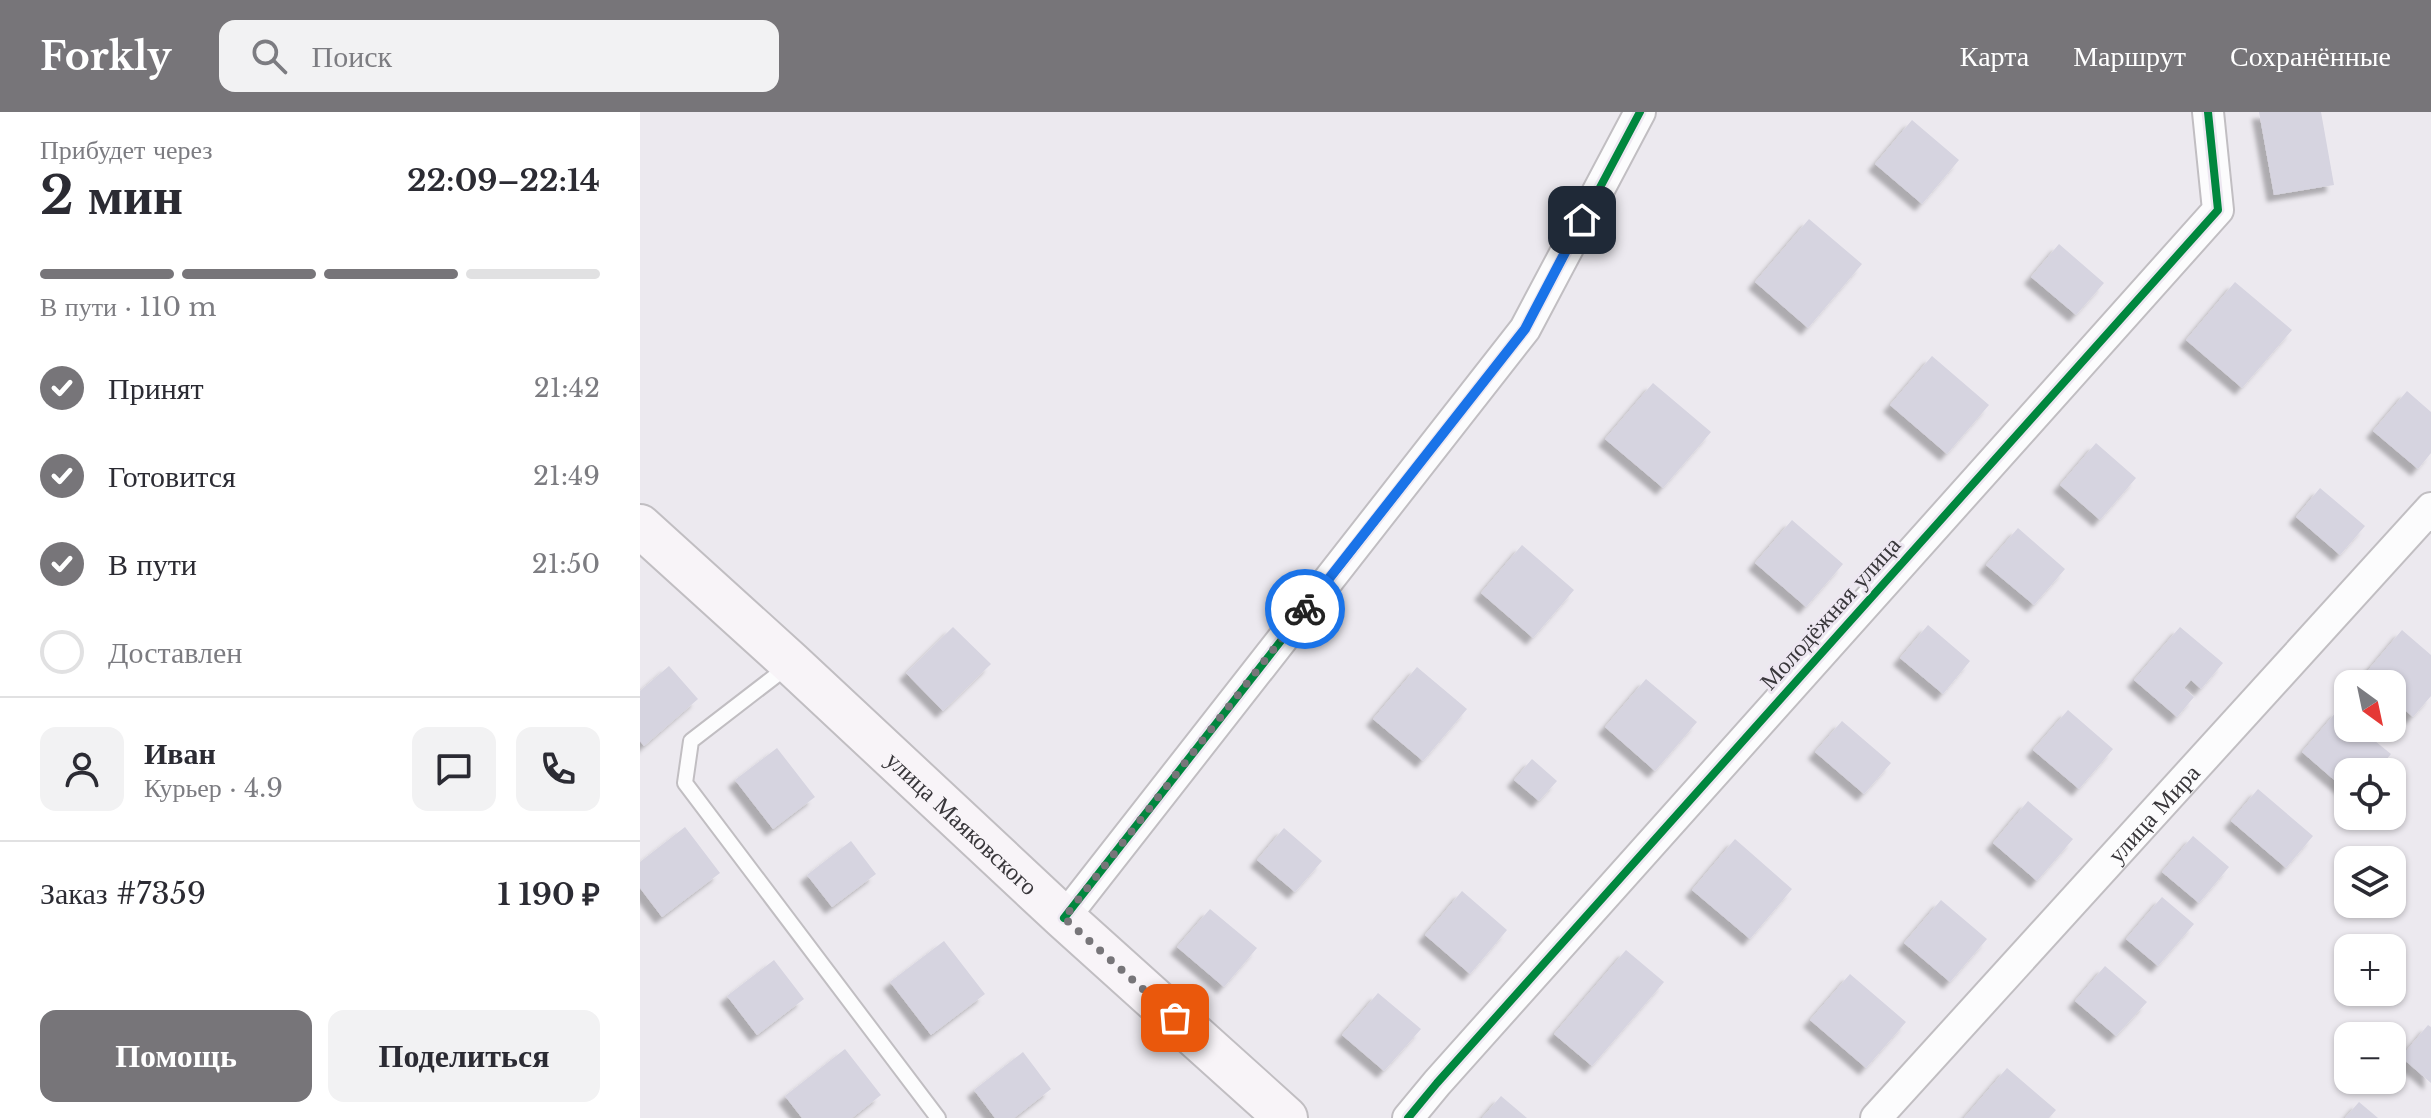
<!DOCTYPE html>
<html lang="ru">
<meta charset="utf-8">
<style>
body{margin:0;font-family:"Libre Baskerville",serif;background:#f2f2f3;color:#2b2b33;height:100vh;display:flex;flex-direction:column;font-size:30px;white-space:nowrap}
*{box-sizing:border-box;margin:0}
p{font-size:26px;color:#7c7c81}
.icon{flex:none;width:44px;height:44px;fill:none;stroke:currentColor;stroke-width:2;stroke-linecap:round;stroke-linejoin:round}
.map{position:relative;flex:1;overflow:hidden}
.sheet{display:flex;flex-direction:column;background:#fff;width:640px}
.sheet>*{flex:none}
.needle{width:52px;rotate:147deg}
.fabs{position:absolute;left:1694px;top:558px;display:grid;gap:16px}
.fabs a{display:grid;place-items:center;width:72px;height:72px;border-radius:16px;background:#fff;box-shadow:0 2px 6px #0004;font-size:40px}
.pin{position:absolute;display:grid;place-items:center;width:68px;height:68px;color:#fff;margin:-34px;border-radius:16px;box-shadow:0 4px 12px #0006}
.courier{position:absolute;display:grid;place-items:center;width:80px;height:80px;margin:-40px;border:6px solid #1a73e8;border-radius:50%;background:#fff;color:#222;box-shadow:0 2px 10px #0007}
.summary em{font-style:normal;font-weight:700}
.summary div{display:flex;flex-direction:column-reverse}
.summary{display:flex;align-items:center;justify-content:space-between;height:136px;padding:0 40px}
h1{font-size:52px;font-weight:700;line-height:60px}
.bar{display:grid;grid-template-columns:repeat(4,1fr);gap:12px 8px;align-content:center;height:96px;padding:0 40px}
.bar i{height:10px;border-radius:6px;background:#e1e1e2}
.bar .on{background:#777579}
.bar p{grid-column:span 4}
.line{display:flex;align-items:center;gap:20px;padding:0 40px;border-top:2px solid #e1e1e2}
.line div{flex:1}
.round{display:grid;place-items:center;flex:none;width:84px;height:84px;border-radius:16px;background:#f2f2f3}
ol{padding:0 40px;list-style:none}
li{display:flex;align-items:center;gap:24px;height:88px}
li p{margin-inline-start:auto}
li .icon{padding:8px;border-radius:50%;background:#777579;color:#fff;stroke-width:4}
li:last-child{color:#7c7c81}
li i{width:44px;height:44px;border:4px solid #e1e1e2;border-radius:50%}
.cta{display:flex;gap:16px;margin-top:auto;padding:16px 40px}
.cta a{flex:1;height:92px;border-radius:16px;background:#777579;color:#fff;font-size:32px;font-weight:700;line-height:92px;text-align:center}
.cta a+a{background:#f2f2f3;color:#2b2b33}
header{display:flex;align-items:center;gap:48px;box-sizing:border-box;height:112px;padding:0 40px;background:#777579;color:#fff}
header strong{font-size:38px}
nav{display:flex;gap:44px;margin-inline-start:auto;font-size:28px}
.search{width:560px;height:72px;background:#f2f2f3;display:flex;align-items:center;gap:20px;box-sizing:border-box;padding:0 28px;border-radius:16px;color:#7c7c81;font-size:30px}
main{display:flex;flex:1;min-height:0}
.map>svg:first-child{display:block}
</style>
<header>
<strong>Forkly</strong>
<div class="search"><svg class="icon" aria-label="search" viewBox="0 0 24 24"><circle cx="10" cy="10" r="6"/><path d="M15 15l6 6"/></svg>Поиск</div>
<nav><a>Карта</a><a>Маршрут</a><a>Сохранённые</a></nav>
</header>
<main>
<section class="sheet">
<div class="summary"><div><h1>2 мин</h1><p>Прибудет через</p></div><em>22:09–22:14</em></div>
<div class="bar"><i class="on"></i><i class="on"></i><i class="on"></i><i></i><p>В пути · 110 m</p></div>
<ol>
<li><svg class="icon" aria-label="check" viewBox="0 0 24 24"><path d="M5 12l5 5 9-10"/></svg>Принят<p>21:42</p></li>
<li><svg class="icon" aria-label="check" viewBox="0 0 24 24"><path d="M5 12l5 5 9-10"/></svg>Готовится<p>21:49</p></li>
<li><svg class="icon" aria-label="check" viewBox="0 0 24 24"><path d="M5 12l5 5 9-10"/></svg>В пути<p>21:50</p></li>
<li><i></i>Доставлен</li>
</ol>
<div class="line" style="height:144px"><a class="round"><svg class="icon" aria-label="person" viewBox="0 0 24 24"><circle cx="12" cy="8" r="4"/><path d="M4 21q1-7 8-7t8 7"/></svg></a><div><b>Иван</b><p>Курьер · 4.9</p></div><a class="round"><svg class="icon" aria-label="chat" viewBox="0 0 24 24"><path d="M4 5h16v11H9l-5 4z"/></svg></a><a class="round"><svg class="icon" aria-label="phone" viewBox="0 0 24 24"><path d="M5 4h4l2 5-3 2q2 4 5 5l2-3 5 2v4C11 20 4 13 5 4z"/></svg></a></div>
<div class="line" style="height:104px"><div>Заказ #7359</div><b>1 190 ₽</b></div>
<div class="cta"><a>Помощь</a><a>Поделиться</a></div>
</section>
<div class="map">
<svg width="1791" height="1006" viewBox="0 0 1791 1006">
<defs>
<filter id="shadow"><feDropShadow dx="-7" dy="7" stdDeviation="2" flood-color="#0004"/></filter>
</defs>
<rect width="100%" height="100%" fill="#ece9ef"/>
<path fill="#d6d4e0" filter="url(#shadow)" d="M1619,0h62l13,73 -60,10z
M1272,8l47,40 -37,44 -47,-40z
M1169,107l53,45 -54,64 -53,-46z
M1419,132l45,39 -28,32 -45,-38z
M1595,170l57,48 -50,58 -56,-48z
M1292,244l57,49 -42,49 -57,-49z
M1013,271l58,49 -48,56 -58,-49z
M1767,279l24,21v41l-13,16 -45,-38z
M1456,331l40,35 -36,42 -40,-35z
M1680,376l45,38 -25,29 -44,-38z
M1152,408l51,44 -37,43 -51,-44z
M1378,416l47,41 -31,36 -48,-40z
M882,433l52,45 -41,48 -52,-45z
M1288,513l42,36 -27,33 -43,-36z
M313,515l38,37 -48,47 -37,-38z
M1540,515l43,36 -22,26 -10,-9 -7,8 10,9 -17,20 -43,-37z
M1762,518l29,25v41l-18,21 -21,-18v-15h-17l-11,-9z
M29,554l29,33 -54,47 -4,-5v-50z
M777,555l50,42 -44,52 -50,-42z
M1006,567l51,43 -42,49 -50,-44z
M1428,598l45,39 -34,40 -46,-39z
M1698,598l10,8v10h11l32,26 -15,18h-28v20l-46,-40z
M1202,609l49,42 -27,31 -49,-42z
M137,636l38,49 -42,32 -38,-49z
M892,647l25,22 -18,20 -25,-21z
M1618,677l55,47 -27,32 -55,-47z
M1388,689l45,38 -36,42 -44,-38z
M45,715l35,46 -58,44 -22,-29v-26z
M644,716l38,33 -27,31 -38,-32z
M1553,724l36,31 -30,36 -37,-31z
M1095,727l57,50 -42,50 -58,-49z
M211,729l25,33 -44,33 -25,-32z
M822,779l45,39 -37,44 -45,-39z
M1522,785l32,27 -36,42 -32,-27z
M1301,788l46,39 -37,43 -46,-39z
M570,797l47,39 -33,39 -47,-40z
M304,829l41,53 -54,41 -41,-53z
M986,838l38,32 -72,84 -38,-32z
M134,848l30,39 -47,36 -30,-39z
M1465,854l42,36 -31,34 -41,-35z
M1210,862l56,48 -40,46 -56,-48z
M738,881l43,36 -37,42 -42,-36z
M1788,913l3,2v56l-30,-26z
M205,937l36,46 -29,23h-50l-17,-22z
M383,940l28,37 -37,29h-19l-21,-28z
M1367,956l49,42 -7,8h-85z
M861,984l26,22h-45z
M1719,990l19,16h-33z"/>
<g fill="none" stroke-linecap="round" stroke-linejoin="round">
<g stroke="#c1bec2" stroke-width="18">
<path id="lane" d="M147,555l-96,74 -6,42 253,335"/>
</g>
<g stroke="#c1bec2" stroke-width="34">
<g id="street">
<path d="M424,806l461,-589 115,-217"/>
<path d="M768,1006l29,-35 781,-873 -10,-98"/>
<path id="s1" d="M1236,1006l555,-610"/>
</g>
</g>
<g stroke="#c1bec2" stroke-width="46">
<g id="secondary">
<path id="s2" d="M0,414l151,137 273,255 222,200"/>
</g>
</g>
<use href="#lane" stroke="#fcfcfd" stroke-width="14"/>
<use href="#street" stroke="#fcfcfd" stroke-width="30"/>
<use href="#secondary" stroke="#f8f4f8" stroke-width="42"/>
<g stroke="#ede7f1" stroke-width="13">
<path id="cycleway" d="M424,806l461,-589 115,-217
M768,1006l29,-35 781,-873 -10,-98"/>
</g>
<use href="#cycleway" stroke="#00873e" stroke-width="8"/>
</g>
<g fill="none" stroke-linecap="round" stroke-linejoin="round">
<path stroke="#777579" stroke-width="8" stroke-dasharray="0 14.4" d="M535,906l-111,-100 241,-309"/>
<path stroke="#1a73e8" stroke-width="10" d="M665,497l220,-280 57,-109"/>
</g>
<g text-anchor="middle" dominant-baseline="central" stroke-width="6" stroke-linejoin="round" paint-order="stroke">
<g font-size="24" fill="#38363a" stroke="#ede7f1">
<text transform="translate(1190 501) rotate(-48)">Молодёжная улица</text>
<text stroke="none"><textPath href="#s1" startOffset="412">улица Мира</textPath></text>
<text stroke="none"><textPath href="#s2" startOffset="438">улица Маяковского</textPath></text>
</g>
</g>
</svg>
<div class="fabs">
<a><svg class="needle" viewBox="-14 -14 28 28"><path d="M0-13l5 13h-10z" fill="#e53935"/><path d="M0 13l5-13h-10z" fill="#7c7c81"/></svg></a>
<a><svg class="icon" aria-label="locate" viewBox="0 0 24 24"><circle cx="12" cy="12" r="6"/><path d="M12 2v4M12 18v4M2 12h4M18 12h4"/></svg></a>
<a><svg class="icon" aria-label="layers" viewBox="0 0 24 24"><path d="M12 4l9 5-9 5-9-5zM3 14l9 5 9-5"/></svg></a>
<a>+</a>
<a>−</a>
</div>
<div class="pin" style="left:535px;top:906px;background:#ea580c"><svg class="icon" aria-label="bag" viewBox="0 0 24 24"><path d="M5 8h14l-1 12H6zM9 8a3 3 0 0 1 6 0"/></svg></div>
<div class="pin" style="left:942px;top:108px;background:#1f2937"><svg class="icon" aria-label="home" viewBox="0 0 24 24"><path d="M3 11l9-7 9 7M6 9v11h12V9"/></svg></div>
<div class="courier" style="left:665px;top:497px"><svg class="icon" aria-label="bike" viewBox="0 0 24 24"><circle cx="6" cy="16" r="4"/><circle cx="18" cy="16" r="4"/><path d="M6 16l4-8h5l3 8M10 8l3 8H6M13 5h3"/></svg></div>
</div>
</main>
